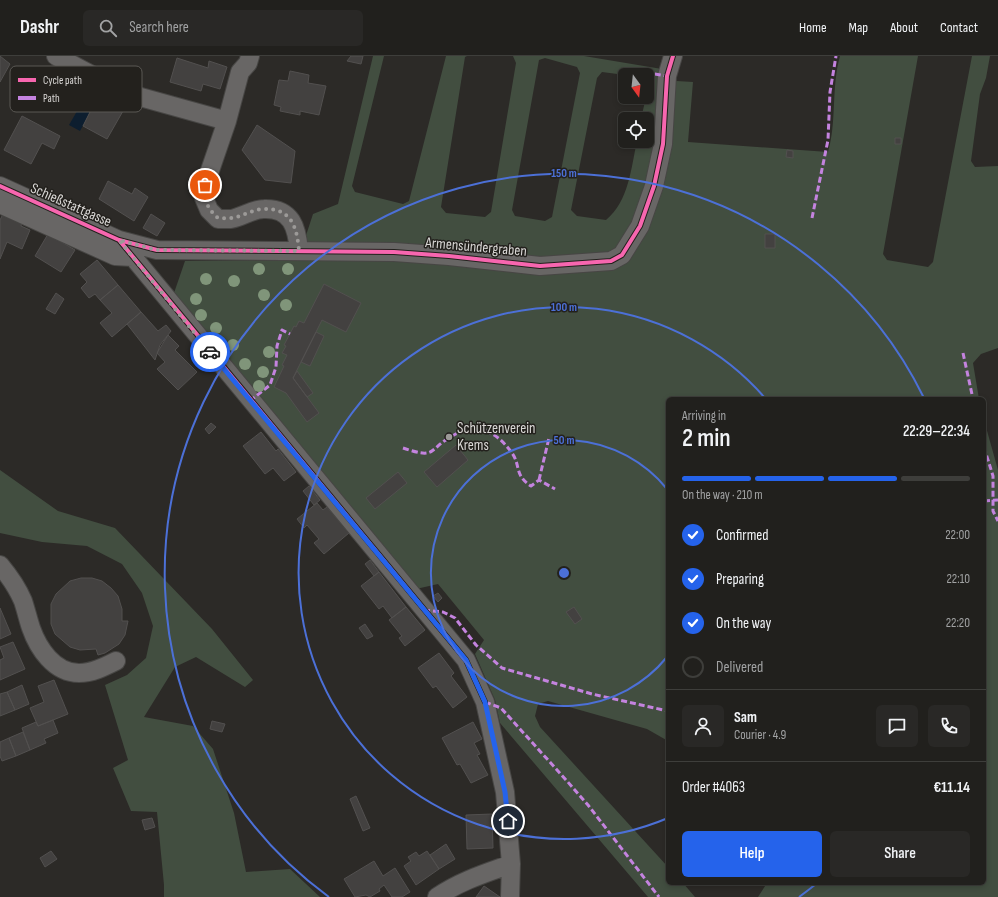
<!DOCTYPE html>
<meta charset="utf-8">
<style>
body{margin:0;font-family:"Sofia Sans Condensed",sans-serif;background:#292826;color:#f1f3f6;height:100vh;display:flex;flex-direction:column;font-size:15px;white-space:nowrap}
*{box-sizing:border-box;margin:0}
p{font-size:13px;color:#a2a3a4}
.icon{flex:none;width:22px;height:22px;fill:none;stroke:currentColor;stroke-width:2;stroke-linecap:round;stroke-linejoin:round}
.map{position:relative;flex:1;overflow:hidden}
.sheet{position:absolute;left:666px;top:341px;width:320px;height:488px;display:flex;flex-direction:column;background:#21201d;border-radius:6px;box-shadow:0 2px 6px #0003,0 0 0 1px #3e3e3b}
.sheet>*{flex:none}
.needle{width:26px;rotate:165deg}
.tools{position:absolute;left:618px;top:12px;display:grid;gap:8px}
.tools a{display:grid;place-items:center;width:36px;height:36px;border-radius:6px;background:#21201d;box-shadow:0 2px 6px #0003,0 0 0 1px #3e3e3b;font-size:20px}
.pin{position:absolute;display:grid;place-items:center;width:34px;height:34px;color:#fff;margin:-17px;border:2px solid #fff;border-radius:50%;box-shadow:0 1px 4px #0007}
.courier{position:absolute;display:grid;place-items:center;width:40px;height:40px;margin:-20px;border:3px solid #2563eb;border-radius:50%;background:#fff;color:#222;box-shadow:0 1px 5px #0007}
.summary em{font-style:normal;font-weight:600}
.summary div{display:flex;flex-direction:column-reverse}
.summary{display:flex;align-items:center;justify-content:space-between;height:68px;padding:0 16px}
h1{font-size:26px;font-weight:600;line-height:30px}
.bar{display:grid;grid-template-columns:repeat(4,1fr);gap:6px 4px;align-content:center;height:48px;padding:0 16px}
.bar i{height:5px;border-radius:3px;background:#3e3e3b}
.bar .selected{background:#2563eb}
.bar p{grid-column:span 4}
.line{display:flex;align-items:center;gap:10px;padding:0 16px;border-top:1px solid #3e3e3b}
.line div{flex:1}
.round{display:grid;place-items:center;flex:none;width:42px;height:42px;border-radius:6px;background:#292826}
ol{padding:0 16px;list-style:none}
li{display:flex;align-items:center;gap:12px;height:44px}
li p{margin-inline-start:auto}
li .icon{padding:4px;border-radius:50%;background:#2563eb;color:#fff;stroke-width:4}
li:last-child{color:#a2a3a4}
li i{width:22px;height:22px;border:2px solid #3e3e3b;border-radius:50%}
.primary-button{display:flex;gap:8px;margin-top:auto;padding:8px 16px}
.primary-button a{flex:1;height:46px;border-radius:6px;background:#2563eb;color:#fff;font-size:16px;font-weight:600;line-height:46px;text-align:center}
.primary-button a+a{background:#292826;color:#f1f3f6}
header{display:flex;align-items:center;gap:24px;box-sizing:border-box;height:56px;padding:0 20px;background:#21201d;border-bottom:1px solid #3e3e3b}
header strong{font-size:19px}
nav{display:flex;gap:22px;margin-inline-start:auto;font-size:14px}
.search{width:280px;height:36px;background:#292826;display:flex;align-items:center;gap:10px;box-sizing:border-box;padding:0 14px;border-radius:6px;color:#a2a3a4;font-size:15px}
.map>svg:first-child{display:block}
</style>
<header>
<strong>Dashr</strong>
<div class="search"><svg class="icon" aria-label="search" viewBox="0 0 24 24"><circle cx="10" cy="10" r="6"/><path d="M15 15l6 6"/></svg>Search here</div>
<nav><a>Home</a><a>Map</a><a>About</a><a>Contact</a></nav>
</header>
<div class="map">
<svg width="998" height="841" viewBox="0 0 998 841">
<rect width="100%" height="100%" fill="#2c2a27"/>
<path fill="#424e40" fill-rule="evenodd" d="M373,0h11l-32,130 3,6 48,12 6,-3 37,-145h21l-2,1 -24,150 5,6 39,4 6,-5 25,-149 -3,-7h-3h74l78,13 -2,11 33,2 -5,60 140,10c9,-30 3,-64 12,-96h78l-35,198 4,6 41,7 5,-5 39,-206h18l-4,22 -6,16 -9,67 4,6 23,-1v182l-17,6 -8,9 6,36h-311v342l-21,-12 -99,-28 -10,3 -3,12 5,11 128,140v16h15l12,14h-47l-148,-174 -5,-23 -20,-46 9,-14 -46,-56 -22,5 -242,-296 11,-32 113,-1 15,-46 25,-10zM545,2l32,9 3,6 -28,144 -7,4 -30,-5 -3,-6 27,-150zM602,16l23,3h22v22h-1l-5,22h6v22h-10c-6,27 -8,60 -31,79l-29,-4 -6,-6 26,-132z
M984,364l14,50v427h-240l9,-14h217z
M0,414l58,41 57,17 97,101 41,51 -8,7 -49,-30 -21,10 -31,50 49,9 20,23 21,64 12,59 44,-3 30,28h-156v-12l-7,-73 -26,-1 -18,-43 15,-8 -23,-75 22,-10 19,-17 7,-32 -11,-33 -20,-29 -35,-18 -45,-4 -42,-9z"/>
<path fill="#0d1e2f" d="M80,50l10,6 -10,19 -11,-6z"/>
<path fill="#434140" stroke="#52504f" d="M0,0l10,8 -10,18z
M351,0h12l-2,8 -14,-3z
M177,2l31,10 1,-7 18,6 -7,22 -17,-5 -2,7 -31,-9z
M290,15l19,4 -1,8 18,3 -7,29 -19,-4v4l-20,-4 1,-4 -7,-2 5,-25 9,1z
M88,36l35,19 -16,28 -24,-13 7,-14 -10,-6z
M22,60l38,20 -6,13 -12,-6 -11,21 -27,-14z
M257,69l38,26 -4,32 -26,-3 -23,-30z
M895,82h6v6h-6z
M787,94l6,1v7l-7,-1z
M108,125l24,13 3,-6 13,9 -14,24 -35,-22z
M3,158l19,8 -1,4 9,4 -8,19 -15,-7 -7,17v-39z
M151,158l14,9 -8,13 -14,-8z
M48,178l27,16 -14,22 -26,-16z
M765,178h10v14h-10z
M97,204l21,25 -18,15 -5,-6 -6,4 -8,-10 6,-6 -7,-8z
M324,228l37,19 -15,29 -24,-12 -29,58 26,35 -12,9 -21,-29 -12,-6 10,-21 -2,-1 5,-10 -5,-2 4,-7 -2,-1 10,-19 2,1 3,-6 5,2z
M118,229l23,27 -29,25 -12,-14 12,-10 -12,-13z
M56,237l8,6 -9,15 -9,-5z
M141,256l17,19 8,-6 5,6 -11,14 -5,15 -28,-36z
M316,276l8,4 -14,30 -9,-4z
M168,279l11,11 -4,4 22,22 -19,18 -21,-21 8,-7 -8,-9z
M297,315l16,22 -6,4 -14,-19z
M211,367l5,4 -7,7 -4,-5z
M261,376l15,19 2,-2 18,23 -12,9 -11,-13 -8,6 -22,-28z
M456,389l12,15 -31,27 -13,-15z
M398,416l9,11 -32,26 -9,-11z
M309,430l11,14 -6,5 -11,-14z
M317,447l6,7 4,-3 22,26 -25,21 -10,-11 5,-4 -12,-14 -3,3 -7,-9z
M370,504l9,12 -5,4 -9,-12z
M379,516l27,35 -14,11 -9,-12 -4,3 -18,-23z
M81,522h11l10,3 9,7 7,8 4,13v12h6l-3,14 -6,9 -14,9 -7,2 -2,-6 -16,1 -10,-3 -15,-13 -4,-10v-20l5,-10 14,-13z
M438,537l4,5 -4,4 -5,-6z
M406,551l19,23 -20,16 -6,-8 3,-2 -13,-16z
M574,551l8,12 -7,5 -9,-12z
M0,552l11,26 -11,5z
M365,568l8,12 -6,3 -8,-11z
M13,586l12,27 -25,11v-20l4,-2 -4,-11z
M439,597l15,20 -3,3 16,21 -14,11 -17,-22 -3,2 -15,-20z
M54,624l14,34 -30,12 -8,-18 14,-6 -6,-16z
M22,629l7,19 -14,6 -8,-18z
M7,636l8,18 -15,6v-22z
M53,664l5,13 -14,6 2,4 -16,7 -8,-22 14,-6 2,4z
M212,665l13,3 -3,8 -12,-3z
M473,666l9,17 -8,4 6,11 -3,1 11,20 -17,8 -11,-19 -3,1 -15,-27z
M23,676l7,18 -14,6 -7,-18z
M9,682l7,18 -14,5 -2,-5v-14z
M356,740l14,32 -7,3 -13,-32z
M492,758l1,34 -26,1 -1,-34z
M152,762l3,9 -10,3 -3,-10z
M446,788l9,15 -16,10 -9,-14z
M51,795l6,8 -12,8 -5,-9z
M427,795l12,18 -23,16 -12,-19 7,-5 -3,-4 8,-5 3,4z
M374,805l9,15 12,-8 15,24 -8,5h-10l-8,-12 -5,4 1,2 -10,6 -4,-2 -11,2 -11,-18z
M484,830l16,11h-24z"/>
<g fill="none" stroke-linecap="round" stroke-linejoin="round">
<g stroke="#474644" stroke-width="20">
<path id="minor" d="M56,0l70,37 101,28
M250,0l-2,7 -8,9 -13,49 -22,64 -1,13 5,12 9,9c4,0 9,0 13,0 11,-2 22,-10 33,-10 28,-1 33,19 35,42
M0,130l119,54 347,420 19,42 20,90 6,72 -1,33
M0,148l115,52 18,1
M119,184l38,10 237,2 55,4 91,10 71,-5 11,-6 18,-29 14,-40 9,-42 4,-68 6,-20
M0,509c10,12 17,22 23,36 3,9 5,18 8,27 7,20 23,45 48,45 13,0 25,-6 37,-12
M437,841c23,-16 49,-24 74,-33"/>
</g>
<use href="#minor" stroke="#686665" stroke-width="18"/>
<path stroke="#c483df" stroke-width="3" stroke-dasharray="6 3" stroke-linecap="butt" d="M637,15l30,5
M812,162l16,-78 2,-48 6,-36
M963,297l10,46
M250,345l20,-16 6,-18 1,-21 5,-16 8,4
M984,391l9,29v35l5,10
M403,392c35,12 24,1 51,-13 24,-13 43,-3 58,18 9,13 2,22 19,33l8,-6 16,9
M539,424l10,-42
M984,445l14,-1
M424,554l19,2 12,6 21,27 26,23 90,26 76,17
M485,646l16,6 66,73 21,24 71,92"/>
<g stroke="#23211d" stroke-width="6">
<path id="cycleway" d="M0,130l119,54 347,420 19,42
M119,184l38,10 237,2 55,4 91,10 71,-5 11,-6 18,-29 14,-40 9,-42 4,-68 6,-20"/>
</g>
<use href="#cycleway" stroke="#f766af" stroke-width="4"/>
</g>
<g fill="#80957a">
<circle cx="259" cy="213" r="6"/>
<circle cx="288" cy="213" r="6"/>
<circle cx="206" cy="223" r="6"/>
<circle cx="234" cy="225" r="6"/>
<circle cx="264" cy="239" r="6"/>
<circle cx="196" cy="243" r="6"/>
<circle cx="286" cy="249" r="6"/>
<circle cx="201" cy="259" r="6"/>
<circle cx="216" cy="272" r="6"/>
<circle cx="233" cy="289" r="6"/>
<circle cx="269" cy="296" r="6"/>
<circle cx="245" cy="308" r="6"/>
<circle cx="263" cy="316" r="6"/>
<circle cx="259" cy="330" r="6"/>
</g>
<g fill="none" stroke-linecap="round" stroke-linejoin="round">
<path stroke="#9c9a98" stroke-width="4" stroke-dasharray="0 7.2" d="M205,129c-1,16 2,23 13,33 4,0 9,1 13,0 11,-1 22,-9 33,-9 28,-1 33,19 35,42l-142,-1 -38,-10 91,112"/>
<path stroke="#2563eb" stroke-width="5" d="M210,296l256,308 19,42 20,90 3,29"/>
</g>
<g fill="none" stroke="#4c70d7" stroke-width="2">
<path d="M667 601A133 133 0 1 1 667 433"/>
<path d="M668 762A266 266 0 1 1 765 342"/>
<path d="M816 828A400 400 0 0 1 799 841M329 841A400 400 0 1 1 924 342"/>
</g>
<circle fill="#9c9a98" stroke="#23211d" stroke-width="1.5" cx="449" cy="381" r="4"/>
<g text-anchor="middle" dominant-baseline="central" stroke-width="3" stroke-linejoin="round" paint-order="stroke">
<g font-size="15" fill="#d9d7d5" stroke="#23211d">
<text transform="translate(71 149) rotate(24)">Schießstattgasse</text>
<text transform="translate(476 191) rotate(5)">Armensündergraben</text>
</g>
<g font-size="15" fill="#d9d7d5" stroke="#23211d" text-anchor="start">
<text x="457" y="372">Schützenverein<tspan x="457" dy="17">Krems</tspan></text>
</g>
</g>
<rect x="10" y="10" width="132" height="46" rx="6" fill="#23211d" stroke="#5a5854" stroke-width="1"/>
<rect x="18" y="22" width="18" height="4" fill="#f766af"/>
<rect x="18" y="40" width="18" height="4" fill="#c483df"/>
<g font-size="11" fill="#d9d7d5">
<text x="43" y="28">Cycle path</text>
<text x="43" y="46">Path</text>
</g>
<circle cx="564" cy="517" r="6" fill="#4c70d7" stroke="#23211d" stroke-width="2"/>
<g font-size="12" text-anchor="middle" font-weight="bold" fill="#4c70d7" stroke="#23211d" stroke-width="3" stroke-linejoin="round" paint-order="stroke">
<text x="564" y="121">150 m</text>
<text x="564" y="255">100 m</text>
<text x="564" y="388">50 m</text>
</g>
</svg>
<div class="tools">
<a><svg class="needle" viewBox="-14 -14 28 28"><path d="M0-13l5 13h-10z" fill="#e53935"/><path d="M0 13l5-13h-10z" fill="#a2a3a4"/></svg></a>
<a><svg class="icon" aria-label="locate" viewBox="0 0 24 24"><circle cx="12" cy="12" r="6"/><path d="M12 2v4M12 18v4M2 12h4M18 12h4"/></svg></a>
</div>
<div class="pin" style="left:205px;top:129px;background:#ea580c"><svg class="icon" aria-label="bag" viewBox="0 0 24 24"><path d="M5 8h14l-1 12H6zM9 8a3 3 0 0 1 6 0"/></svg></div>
<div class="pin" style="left:508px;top:765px;background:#1f2937"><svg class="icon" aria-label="home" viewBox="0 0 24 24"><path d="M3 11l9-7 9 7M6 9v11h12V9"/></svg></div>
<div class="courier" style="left:210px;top:296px"><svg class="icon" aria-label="car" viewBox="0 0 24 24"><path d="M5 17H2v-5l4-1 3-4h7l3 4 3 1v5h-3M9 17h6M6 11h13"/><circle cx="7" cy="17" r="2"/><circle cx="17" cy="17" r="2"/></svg></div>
<section class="sheet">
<div class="summary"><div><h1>2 min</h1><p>Arriving in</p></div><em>22:29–22:34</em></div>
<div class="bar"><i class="selected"></i><i class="selected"></i><i class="selected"></i><i></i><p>On the way · 210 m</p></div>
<ol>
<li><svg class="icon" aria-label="check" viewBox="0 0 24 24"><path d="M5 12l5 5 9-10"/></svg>Confirmed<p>22:00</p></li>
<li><svg class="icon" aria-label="check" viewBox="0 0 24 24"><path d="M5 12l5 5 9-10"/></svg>Preparing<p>22:10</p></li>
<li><svg class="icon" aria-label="check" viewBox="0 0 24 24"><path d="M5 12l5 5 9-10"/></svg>On the way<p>22:20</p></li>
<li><i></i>Delivered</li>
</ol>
<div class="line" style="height:72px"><a class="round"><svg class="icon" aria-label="person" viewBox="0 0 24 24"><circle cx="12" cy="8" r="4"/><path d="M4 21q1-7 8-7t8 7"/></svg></a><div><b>Sam</b><p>Courier · 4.9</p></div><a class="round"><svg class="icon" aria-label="chat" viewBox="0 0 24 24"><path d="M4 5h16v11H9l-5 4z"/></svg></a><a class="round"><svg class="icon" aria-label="phone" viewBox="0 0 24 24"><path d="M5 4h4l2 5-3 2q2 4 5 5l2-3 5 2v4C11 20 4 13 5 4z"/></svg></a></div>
<div class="line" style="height:52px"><div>Order #4063</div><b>€11.14</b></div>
<div class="primary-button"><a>Help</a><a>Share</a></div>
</section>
</div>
